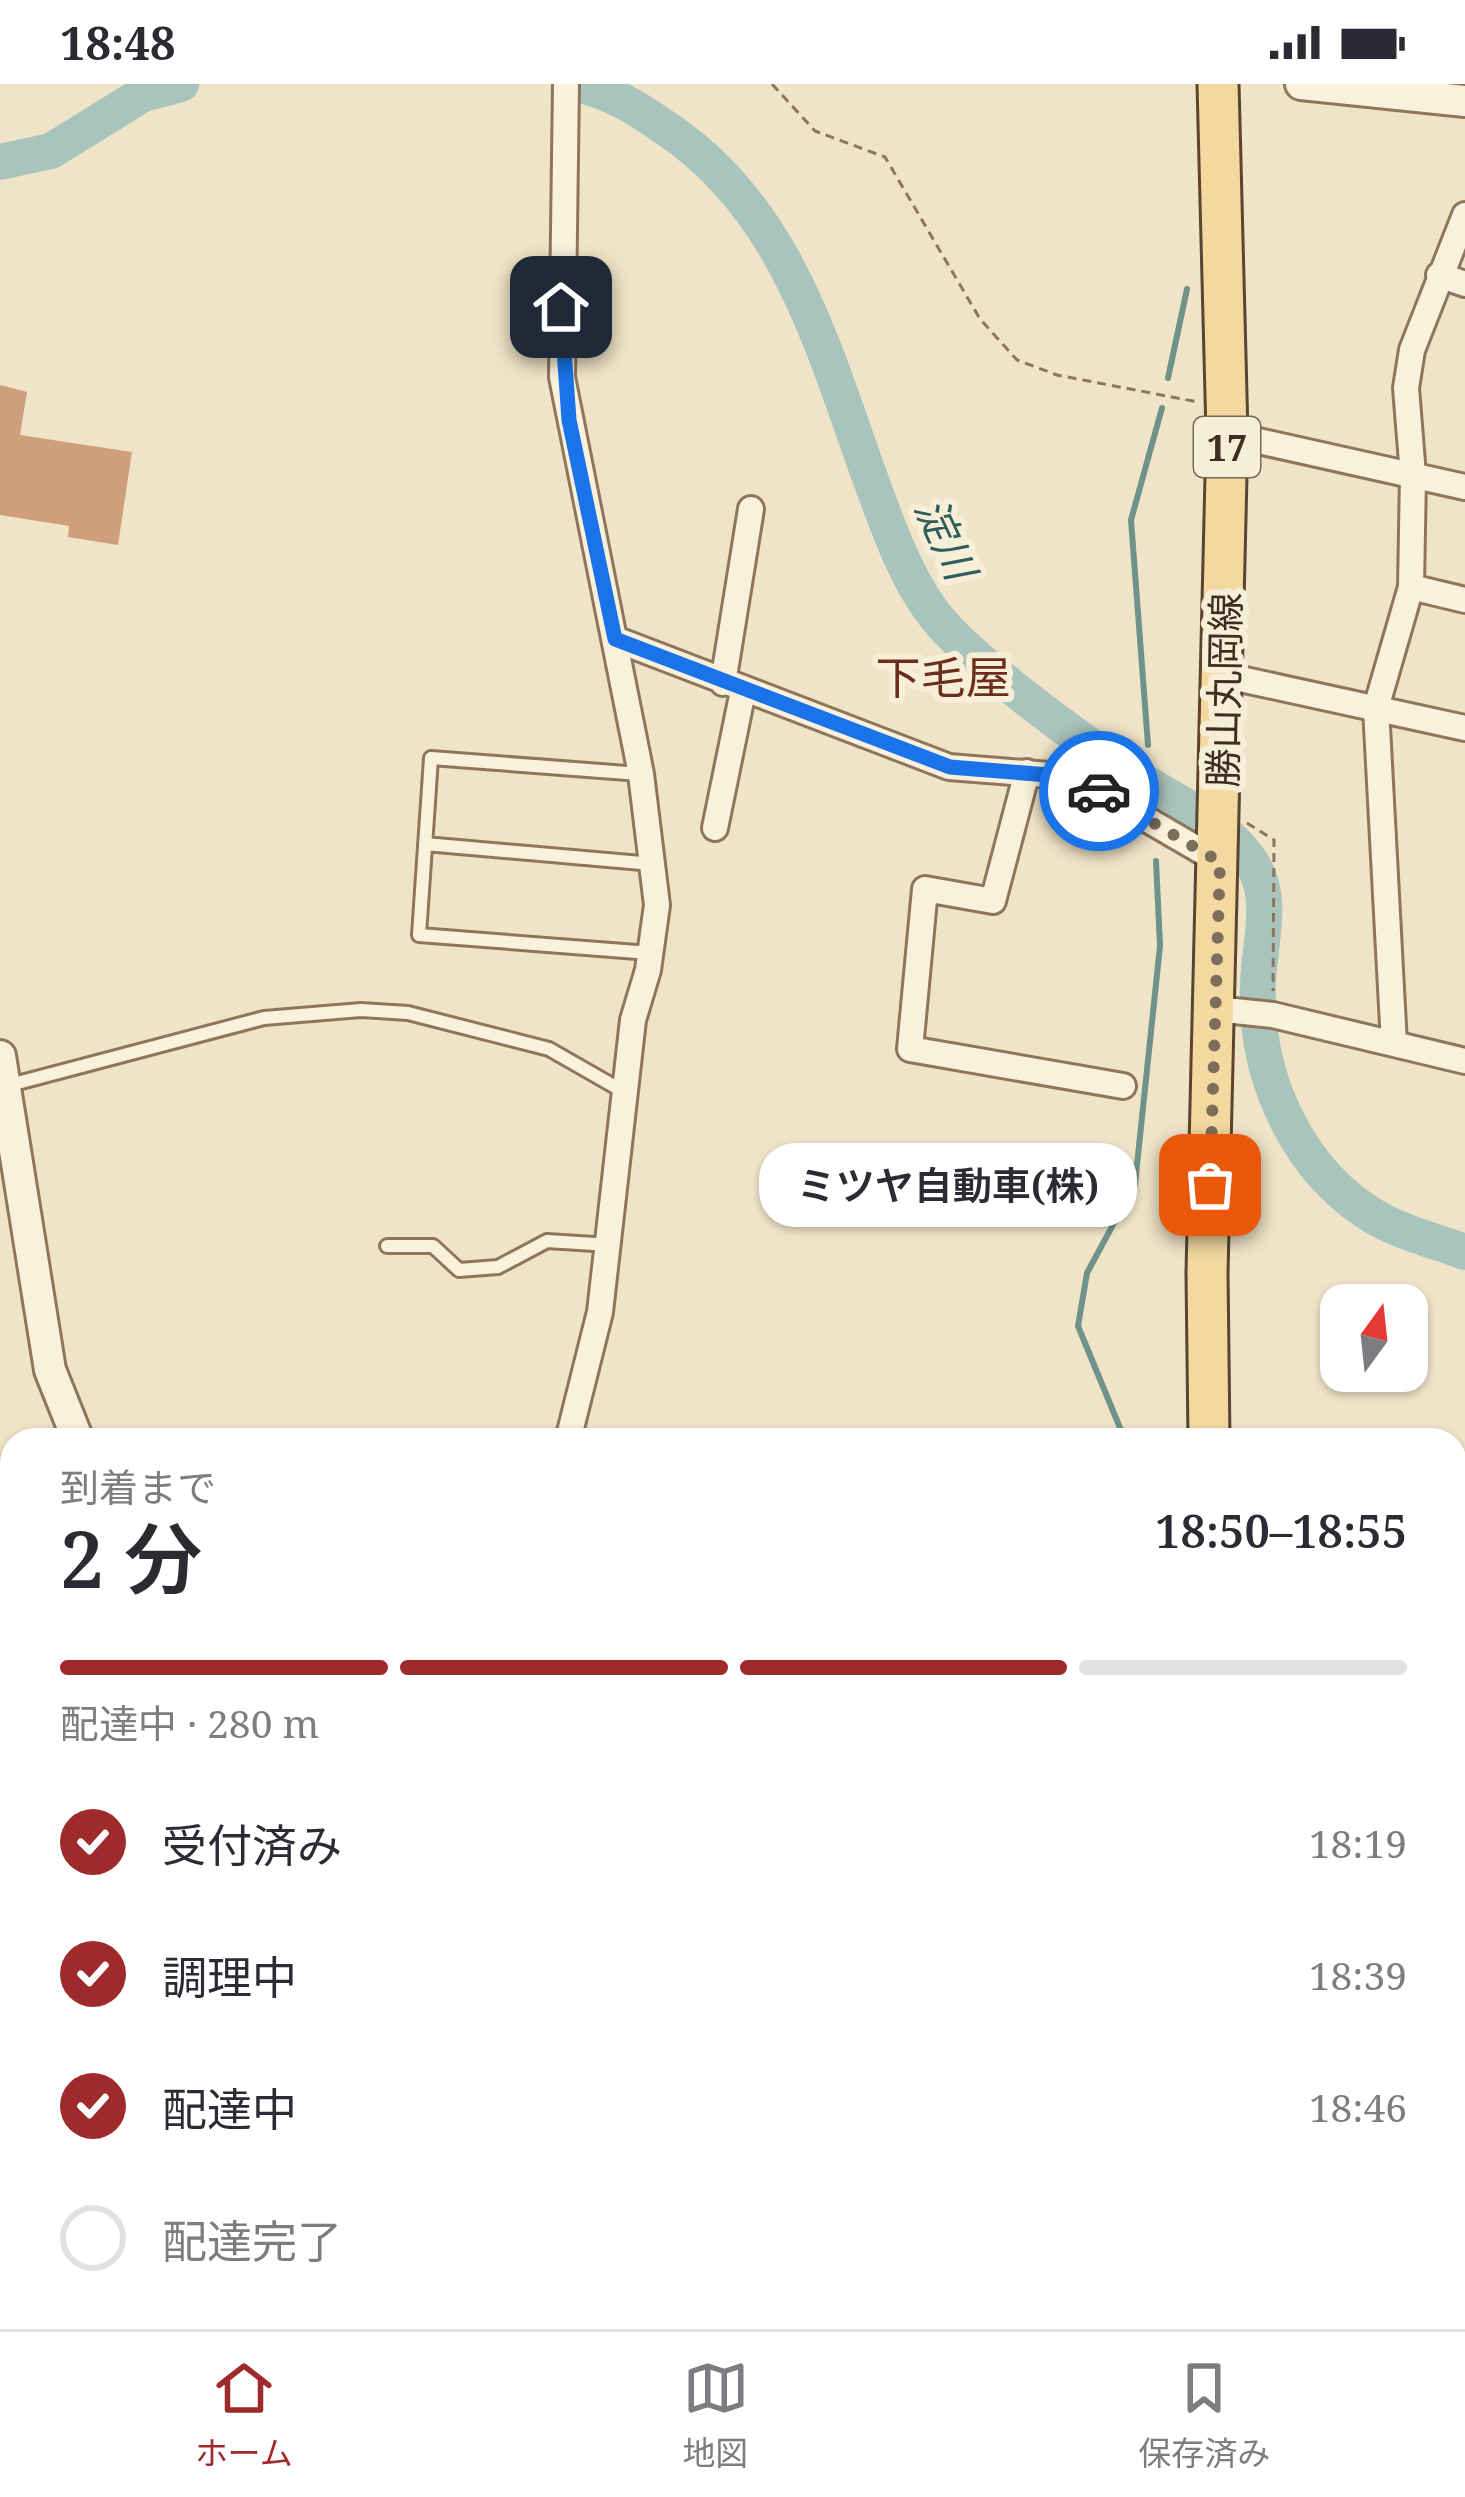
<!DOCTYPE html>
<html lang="ja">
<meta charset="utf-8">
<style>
body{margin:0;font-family:"Noto Serif","Noto Sans JP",serif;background:#f7f7f7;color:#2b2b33;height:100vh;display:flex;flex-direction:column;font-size:45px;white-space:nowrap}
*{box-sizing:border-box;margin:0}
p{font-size:39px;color:#7c7c81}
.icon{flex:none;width:66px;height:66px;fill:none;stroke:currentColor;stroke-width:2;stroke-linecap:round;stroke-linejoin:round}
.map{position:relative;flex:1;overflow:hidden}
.panel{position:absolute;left:0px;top:1344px;width:1467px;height:903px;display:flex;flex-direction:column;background:#fff;border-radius:36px 36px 0 0;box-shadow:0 3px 9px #0004}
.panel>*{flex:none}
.needle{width:78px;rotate:15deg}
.buttons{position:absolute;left:1320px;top:1200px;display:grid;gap:24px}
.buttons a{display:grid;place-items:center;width:108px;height:108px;border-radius:24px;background:#fff;box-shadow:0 3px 9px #0004;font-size:60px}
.pin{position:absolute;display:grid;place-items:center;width:102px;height:102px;color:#fff;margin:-51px;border-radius:24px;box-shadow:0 6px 18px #0006}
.courier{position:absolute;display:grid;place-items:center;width:120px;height:120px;margin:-60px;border:9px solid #1a73e8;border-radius:50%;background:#fff;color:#222;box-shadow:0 3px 15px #0007}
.bubble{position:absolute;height:84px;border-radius:36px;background:#fff;box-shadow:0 3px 9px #0004;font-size:39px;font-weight:600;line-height:84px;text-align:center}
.summary em{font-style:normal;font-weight:600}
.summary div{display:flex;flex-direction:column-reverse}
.summary{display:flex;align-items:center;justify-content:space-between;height:204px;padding:0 60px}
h1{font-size:78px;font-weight:600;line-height:90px}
.bar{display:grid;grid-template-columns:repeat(4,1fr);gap:18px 12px;align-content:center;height:144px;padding:0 60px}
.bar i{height:15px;border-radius:9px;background:#e1e1e2}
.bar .selected{background:#9e2a2b}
.bar p{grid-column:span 4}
ol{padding:0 60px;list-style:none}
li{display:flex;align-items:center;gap:36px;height:132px}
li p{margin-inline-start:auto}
li .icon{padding:12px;border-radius:50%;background:#9e2a2b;color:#fff;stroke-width:4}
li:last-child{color:#7c7c81}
li i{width:66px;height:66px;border:6px solid #e1e1e2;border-radius:50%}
.status{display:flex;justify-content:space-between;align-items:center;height:84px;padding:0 60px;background:#fff;direction:ltr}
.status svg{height:33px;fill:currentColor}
.menu{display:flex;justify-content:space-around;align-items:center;height:168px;border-top:3px solid #e1e1e2;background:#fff;font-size:33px;color:#7c7c81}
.menu a{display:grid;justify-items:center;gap:6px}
.menu .selected{color:#9e2a2b}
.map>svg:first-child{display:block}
</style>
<div class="status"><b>18:48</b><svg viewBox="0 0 49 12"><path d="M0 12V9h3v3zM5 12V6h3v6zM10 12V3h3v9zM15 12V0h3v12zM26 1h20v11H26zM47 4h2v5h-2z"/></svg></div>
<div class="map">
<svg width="1465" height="2245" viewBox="0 0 1465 2245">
<rect width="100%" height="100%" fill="#f0e4c8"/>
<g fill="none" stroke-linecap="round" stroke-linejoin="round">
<path stroke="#6f938a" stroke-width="6" d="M1168,294l19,-89
M1148,661l-17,-225 31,-112
M1125,1356l-47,-114 9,-53 48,-89 25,-238 -4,-85
M894,2245l6,-10"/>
<path stroke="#a9c4bc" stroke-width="36" d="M575,0c33,6 62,24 89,43 125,82 160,225 209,359 16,43 31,86 57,123 32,46 146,128 195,161 44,30 102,51 129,97 20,33 5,79 4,116 -4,93 39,190 122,237 26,14 58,22 85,32
M0,78l51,-11 92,-57 38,-10"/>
</g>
<path fill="#cf9f7d" d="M0,301l27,7 -7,43 112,17 -14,93 -50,-8 1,-11 -69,-11z"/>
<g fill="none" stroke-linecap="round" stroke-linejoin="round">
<g stroke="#8d765c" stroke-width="18">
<path id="service" d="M640,690l-209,-16 -12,177 231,18
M425,760l228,20
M6,1002l258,-68 97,-8 47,3 141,36 77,44
M387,1162h46l26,24 39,-3 49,-26 63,4
M0,1778l12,5
M0,1834l12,6
M0,1940l12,6
M1,2072l11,-26"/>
</g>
<g stroke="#8d765c" stroke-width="30">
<path id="minor" d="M566,0l-4,293 79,397 16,131 -9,65 -15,50 -33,292 -32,128
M1439,191l26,9
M1227,350l238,53
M1411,503l54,13
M615,555l334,128 125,10 146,85
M1222,591l243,53
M723,599l28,-174
M1027,688l-34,129 -68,-12 -15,160 213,37
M715,744l28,-137
M1215,925l58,6 192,46
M1394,960l-18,-336 35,-121 2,-112 -7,-87 6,-38 53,-135
M439,2235v10
M613,2235l1,10
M1049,2235l10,10
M311,2245l2,-10
M908,2245l8,-10"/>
</g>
<g stroke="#8d765c" stroke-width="36">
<path id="tertiary" d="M1301,0l164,17
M0,972l50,314 28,70
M1455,1843l10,1"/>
</g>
<g stroke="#5b4430" stroke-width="45">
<path id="primary" d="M1209,1356l-2,-167 20,-839 -9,-350
M1258,2235l1,10"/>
</g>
<path stroke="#8d765c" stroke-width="3" stroke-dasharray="9 6" stroke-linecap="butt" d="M772,0l43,47 70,26 95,162 37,41 40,15 141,27
M1247,739l27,17 -1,151"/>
<use href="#service" stroke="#faf1dc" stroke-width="12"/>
<use href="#minor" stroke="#faf1dc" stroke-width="24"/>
<use href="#tertiary" stroke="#faf1dc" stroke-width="30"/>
<use href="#primary" stroke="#f3d9a0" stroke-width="39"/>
</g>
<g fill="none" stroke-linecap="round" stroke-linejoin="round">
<path stroke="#7c6e5b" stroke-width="12" stroke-dasharray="0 21.6" d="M1099,707l121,71 -10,323"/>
<path stroke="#1a73e8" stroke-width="15" d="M561,223l8,113 46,219 335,128 123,10 26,14"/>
</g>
<g text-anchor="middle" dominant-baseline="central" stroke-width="12" stroke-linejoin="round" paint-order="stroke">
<rect fill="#f7eed8" stroke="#756857" stroke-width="3" x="1194" y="333" width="66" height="60" rx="9"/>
<g font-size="36" font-weight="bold" fill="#3d2e20">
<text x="1227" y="363">17</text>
</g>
<g font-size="39" fill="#3d2e20" stroke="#f7eed8">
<text transform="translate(1223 606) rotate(-89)">勝山丸岡線</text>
</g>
<g font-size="42" font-style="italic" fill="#2f5d5a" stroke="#f7eed8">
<text transform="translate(947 454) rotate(65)">淀川</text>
</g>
<g font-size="45" fill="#6b2e1e" stroke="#f7eed8">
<text x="943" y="592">下毛屋</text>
</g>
</g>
</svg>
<div class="buttons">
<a><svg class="needle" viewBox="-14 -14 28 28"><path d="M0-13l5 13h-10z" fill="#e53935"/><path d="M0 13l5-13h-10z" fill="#7c7c81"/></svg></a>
</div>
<div class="pin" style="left:1210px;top:1101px;background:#ea580c"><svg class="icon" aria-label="bag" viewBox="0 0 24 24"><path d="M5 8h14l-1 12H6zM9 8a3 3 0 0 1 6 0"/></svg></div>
<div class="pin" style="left:561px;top:223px;background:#1f2937"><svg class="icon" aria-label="home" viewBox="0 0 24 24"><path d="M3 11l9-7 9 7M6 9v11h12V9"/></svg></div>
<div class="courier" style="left:1099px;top:707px"><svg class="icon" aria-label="car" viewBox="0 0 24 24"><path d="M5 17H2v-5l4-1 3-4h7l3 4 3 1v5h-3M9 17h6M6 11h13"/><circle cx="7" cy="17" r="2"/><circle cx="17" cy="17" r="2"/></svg></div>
<div class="bubble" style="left:759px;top:1059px;width:378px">ミツヤ自動車(株)</div>
<section class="panel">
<div class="summary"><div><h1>2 分</h1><p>到着まで</p></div><em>18:50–18:55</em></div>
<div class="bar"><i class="selected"></i><i class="selected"></i><i class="selected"></i><i></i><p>配達中 · 280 m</p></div>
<ol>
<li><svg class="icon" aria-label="check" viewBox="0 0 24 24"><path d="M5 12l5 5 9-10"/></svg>受付済み<p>18:19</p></li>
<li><svg class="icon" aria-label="check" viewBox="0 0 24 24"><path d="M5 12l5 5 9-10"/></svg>調理中<p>18:39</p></li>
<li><svg class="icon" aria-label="check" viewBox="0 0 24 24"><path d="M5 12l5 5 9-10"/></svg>配達中<p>18:46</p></li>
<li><i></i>配達完了</li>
</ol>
</section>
</div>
<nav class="menu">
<a class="selected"><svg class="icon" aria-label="home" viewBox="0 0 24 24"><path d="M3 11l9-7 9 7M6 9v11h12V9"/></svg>ホーム</a>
<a><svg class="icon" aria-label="map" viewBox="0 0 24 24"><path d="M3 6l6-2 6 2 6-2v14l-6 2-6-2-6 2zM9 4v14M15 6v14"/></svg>地図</a>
<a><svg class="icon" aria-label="saved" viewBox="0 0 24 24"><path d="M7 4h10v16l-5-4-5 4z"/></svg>保存済み</a>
</nav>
